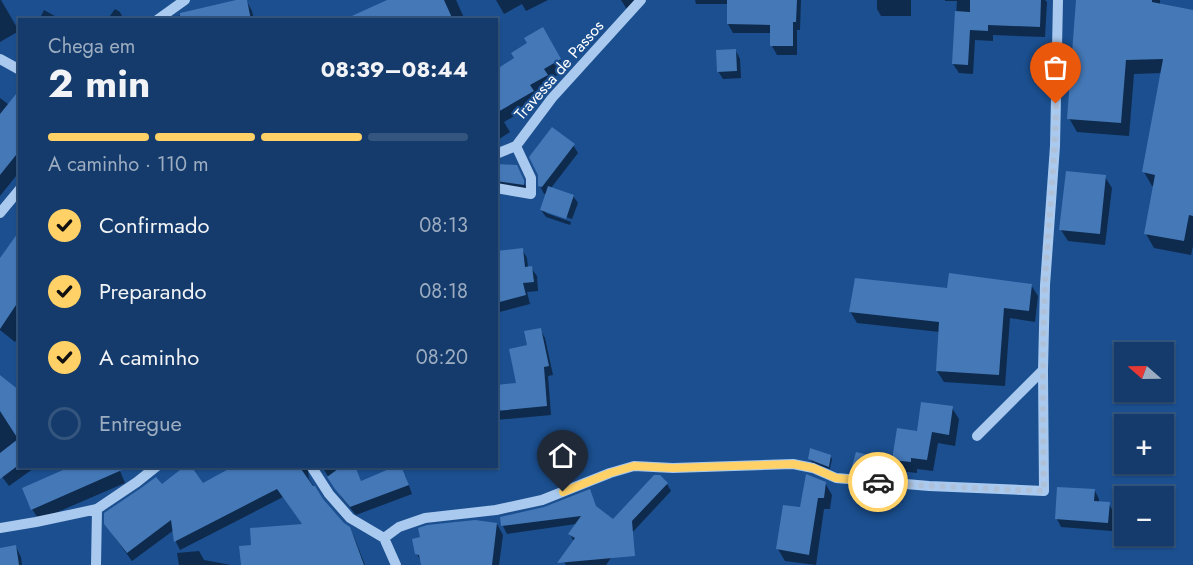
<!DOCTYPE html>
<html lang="pt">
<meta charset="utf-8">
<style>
body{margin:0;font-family:Jost,sans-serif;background:#214673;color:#f1f3f6;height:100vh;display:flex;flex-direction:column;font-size:22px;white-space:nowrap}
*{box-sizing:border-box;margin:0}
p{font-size:20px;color:#9dadc1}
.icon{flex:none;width:33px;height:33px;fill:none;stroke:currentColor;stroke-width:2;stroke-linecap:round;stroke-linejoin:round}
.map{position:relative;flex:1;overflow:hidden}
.drawer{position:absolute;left:18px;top:18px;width:480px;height:450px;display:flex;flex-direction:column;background:#143b6b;border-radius:0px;box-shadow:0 2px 4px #0004,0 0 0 2px #33557e}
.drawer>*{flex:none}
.needle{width:39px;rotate:290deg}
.fabs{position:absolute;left:1114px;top:342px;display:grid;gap:12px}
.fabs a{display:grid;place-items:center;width:60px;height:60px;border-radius:0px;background:#143b6b;box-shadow:0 2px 4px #0004,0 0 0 2px #33557e;font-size:30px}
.pin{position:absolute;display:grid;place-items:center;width:51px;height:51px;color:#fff;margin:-62px -26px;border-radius:50% 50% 50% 0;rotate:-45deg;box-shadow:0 0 6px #0007}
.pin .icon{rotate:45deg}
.courier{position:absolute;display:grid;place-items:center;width:60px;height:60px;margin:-30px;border:4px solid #ffd166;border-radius:50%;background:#fff;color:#222;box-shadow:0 2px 8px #0007}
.summary em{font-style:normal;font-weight:700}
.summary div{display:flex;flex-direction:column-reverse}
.summary{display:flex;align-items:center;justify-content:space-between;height:102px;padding:0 30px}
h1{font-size:39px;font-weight:700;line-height:45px}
.bar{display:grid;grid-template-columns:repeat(4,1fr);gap:9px 6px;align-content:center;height:72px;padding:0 30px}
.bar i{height:8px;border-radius:4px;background:#33557e}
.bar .active{background:#ffd166}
.bar p{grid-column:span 4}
ol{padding:0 30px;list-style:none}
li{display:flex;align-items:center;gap:18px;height:66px}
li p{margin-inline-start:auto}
li .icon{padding:6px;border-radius:50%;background:#ffd166;color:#111;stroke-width:4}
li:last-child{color:#9dadc1}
li i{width:33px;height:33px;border:3px solid #33557e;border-radius:50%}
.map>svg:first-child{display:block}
</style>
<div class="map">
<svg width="1193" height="565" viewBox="0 0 1193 565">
<rect width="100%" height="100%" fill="#1b4f8f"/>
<path fill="#0007" d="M0,0h1l18,31 -19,11z
M242,0h4l6,11 2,9h-81l7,-5z
M390,0h66l9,20h-118z
M496,0h52l-22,11 -4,-7 -18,10z
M621,0h24l-17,11z
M683,0h118l-1,30h-3v25h-20l-5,-9v-13h-39l-5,-9v-20h-32l-1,-4z
M877,0h34v16h-30l-4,-7z
M945,0h100l2,2 -2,35 -52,-2v6l-18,-1 -2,34 -14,-1 -6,-9 4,-63h-12z
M1078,0h82v6l33,6v234l-2,9 -37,-7 -8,-14 9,-48h-3l-8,-14 18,-99 -28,1 -5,62 -52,-4 -8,-14z
M115,9l5,3 4,8h-17z
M44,10l18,10h-23z
M542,29l24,41 -17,10 4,7 -18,10 3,5 -34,20 6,10 -14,9v-49l20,-33z
M736,51l4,8 1,19 -18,1 -5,-8z
M0,98l17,13 3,5v55l-20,25z
M573,145l5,8 -27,35 22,8 5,7 -6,16 -26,-9v3l25,9 -1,3 -24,-8 -5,-7 6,-16h-3l-4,-8z
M496,165l24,10 7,14 -31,1z
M1105,177l7,11 -7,57 -37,-4 -7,-11z
M20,232v103l-5,7 -15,-12v-70z
M522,249l5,9 1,10h3l6,8 1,15 -11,1 3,12 -34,9v-61z
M1031,285l7,11 -3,26 -25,-4 -5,68 -61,-4 -7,-11 3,-39 -83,-9 -7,-12 98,-22z
M540,329l5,9 8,37 -5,1 3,39 -55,5v-34l22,-2 10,-38z
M0,377l16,13 4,-3v79h17l-28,20 -9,-12z
M952,408l7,11 -4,27 -17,-3 -5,28 -16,-2v4l-19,-2 -2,11 -39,-4 -5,-8 5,-17 39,10 -2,-4 24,-26z
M830,456l2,3 -2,10 -18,-6 -2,-4z
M118,466l7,17 -86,37 -7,-11z
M263,466h91l7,16 44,-7 7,19 -56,21 -14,-17 -18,-28 -9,-3 -7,5 1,7 13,20 21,25 6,4 5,9 11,28h-123l11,-19 50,-21 -20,-28 -103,53 -4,-8 -2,-12 -42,31 -19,-26 89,-51z
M825,483l7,12 -2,14h-6l-8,56 -31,-4 -7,-12 24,-40z
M667,484l4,7 -42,45 -1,-2 -22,31h-40l-4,-6 12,-17 -4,-8 6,-10 -69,10 -4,-8 -1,-8 42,-9 45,-18 8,18 28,20 -2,-19z
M1095,491l4,8v4l10,1 4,7 -1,20 -51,-4 -4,-8z
M497,524l6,11 -4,30h-76l-6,-11z
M16,547l5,10 1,8h-22v-16z
M199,551l5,9 27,5h-52l-2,-12z"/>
<path fill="#4478b7" d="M236,0h11l4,20h-71v-7z
M387,0h57l9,20h-110z
M727,0h70l-1,22h-3v24h-23v-21l-43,-1z
M970,0h71l-1,27 -52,-2v6l-18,-1 -2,35 -16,-1 3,-53 15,1z
M1076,0h76v2l41,8v206l-4,-1 -5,26 -40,-7 11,-59 -13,-3 21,-113 -37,1 -5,63 -54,-4z
M543,27l18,32 -17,10 4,6 -18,10 4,6 -38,22 1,-44 17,-11 -3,-5 16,-10 -3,-5z
M736,49l1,22 -20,1 -1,-22z
M20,89v61l-20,25v-61z
M552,127l23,17 -33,43 -4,-1v-11l-9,-18z
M496,164l21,1 7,15v5l-28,-4z
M1066,171l40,4 -6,59 -41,-4z
M548,186l26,9 -8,24 -26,-9z
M20,230v69l-20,30v-71z
M523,248l2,19 7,-1 2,16 -11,1 3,12 -30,8v-52z
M949,273l83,11 -3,27 -25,-3 -5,67 -63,-4 3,-49 -90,-10 6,-34 92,10z
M541,328l8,38 -5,1 3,39 -51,5v-26l20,-2 -7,-34 18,-4 -3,-14z
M0,375l20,16v73l-20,15v-26l18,-14 -18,-28z
M921,402l32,4 -4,29 -17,-3 -5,28 -16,-2v4l-19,-2 5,-32 20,3z
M810,448l21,7 -2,12 -21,-8z
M856,452l39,9 -3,14 -32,-2 -9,-3z
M72,466h59l-100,44 -9,-22z
M185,466h6l12,17 31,-17h65l14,20h2l8,13 21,24 6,4 14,38h-123l-2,-19 12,-1 -1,-17 52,-4 -25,-35 -103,53 -3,-22 -44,33 -23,-29v-11l37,-25 15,-11 6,7z
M342,466h13l6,15 35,-15h5l8,19 -59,22 -15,-18 -8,-12z
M806,474l20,8 -2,16h-6l-9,57 -33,-6 7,-44 17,2z
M654,475h6l8,8 -36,38 3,35 -78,7 18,-25 -7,-4 13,-18 -80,10 -1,-9 44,-10 46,-18 6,17 17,13z
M1057,487l38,2 -1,12 16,1 -2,21 -53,-4z
M475,520l22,3 -5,42h-71l-2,-10 -4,-1 -3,-15 8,-2 -2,-9 9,-3z
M16,545l3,20h-19v-17z"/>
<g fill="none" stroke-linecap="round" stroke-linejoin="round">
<path stroke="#a9c9ee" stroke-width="10" d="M157,20l28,-20
M0,59l20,11
M496,154l20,-8 36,-48 89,-98
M496,188l35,6v-16l-15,-32
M0,213l20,-24
M977,436l66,-66
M311,466l18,28 21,24 34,20 12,27
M0,528l36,-6 61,-13 40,-27 20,-16
M384,538l15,-11 26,-9 71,-8 46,-10 68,-27 24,-7 39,2 120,-4 20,4 23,10 93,8 115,5 -1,-121 2,-85 10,-139 3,-146
M96,565l1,-56"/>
</g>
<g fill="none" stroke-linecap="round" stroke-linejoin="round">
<path stroke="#afc1d8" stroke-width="6" stroke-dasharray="0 10.8" d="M878,482l51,4 115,5c-1,-68 -2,-136 1,-205 3,-61 10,-121 11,-182"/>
<path stroke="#ffd166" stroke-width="8" d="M563,492l47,-19 24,-7 39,2 120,-4 20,4 23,10 42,4"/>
</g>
<g text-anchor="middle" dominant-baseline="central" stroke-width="4.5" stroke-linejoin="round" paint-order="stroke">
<g font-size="16" fill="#fff" stroke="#1b4f8f">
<text transform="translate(559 70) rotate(-49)">Travessa de Passos</text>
</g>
</g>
</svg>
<div class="fabs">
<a><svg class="needle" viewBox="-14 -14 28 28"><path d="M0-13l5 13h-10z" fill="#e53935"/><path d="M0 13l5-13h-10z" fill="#9dadc1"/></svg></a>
<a>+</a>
<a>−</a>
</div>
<div class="pin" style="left:1056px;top:104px;background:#ea580c"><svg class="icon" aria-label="bag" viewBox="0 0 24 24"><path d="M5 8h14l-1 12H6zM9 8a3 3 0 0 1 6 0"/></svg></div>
<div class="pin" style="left:563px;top:492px;background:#1f2937"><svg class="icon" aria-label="home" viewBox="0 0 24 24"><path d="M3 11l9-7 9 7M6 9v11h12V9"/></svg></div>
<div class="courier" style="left:878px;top:482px"><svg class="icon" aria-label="car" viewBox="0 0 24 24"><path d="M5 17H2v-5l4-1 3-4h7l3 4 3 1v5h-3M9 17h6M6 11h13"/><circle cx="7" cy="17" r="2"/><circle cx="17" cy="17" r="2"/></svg></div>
<section class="drawer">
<div class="summary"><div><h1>2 min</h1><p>Chega em</p></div><em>08:39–08:44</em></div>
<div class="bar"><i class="active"></i><i class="active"></i><i class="active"></i><i></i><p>A caminho · 110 m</p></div>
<ol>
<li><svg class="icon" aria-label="check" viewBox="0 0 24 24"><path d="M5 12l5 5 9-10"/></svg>Confirmado<p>08:13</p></li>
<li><svg class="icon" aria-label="check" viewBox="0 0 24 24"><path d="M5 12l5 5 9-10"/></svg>Preparando<p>08:18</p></li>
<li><svg class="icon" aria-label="check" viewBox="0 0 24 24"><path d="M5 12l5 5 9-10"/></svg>A caminho<p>08:20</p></li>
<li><i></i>Entregue</li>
</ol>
</section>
</div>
